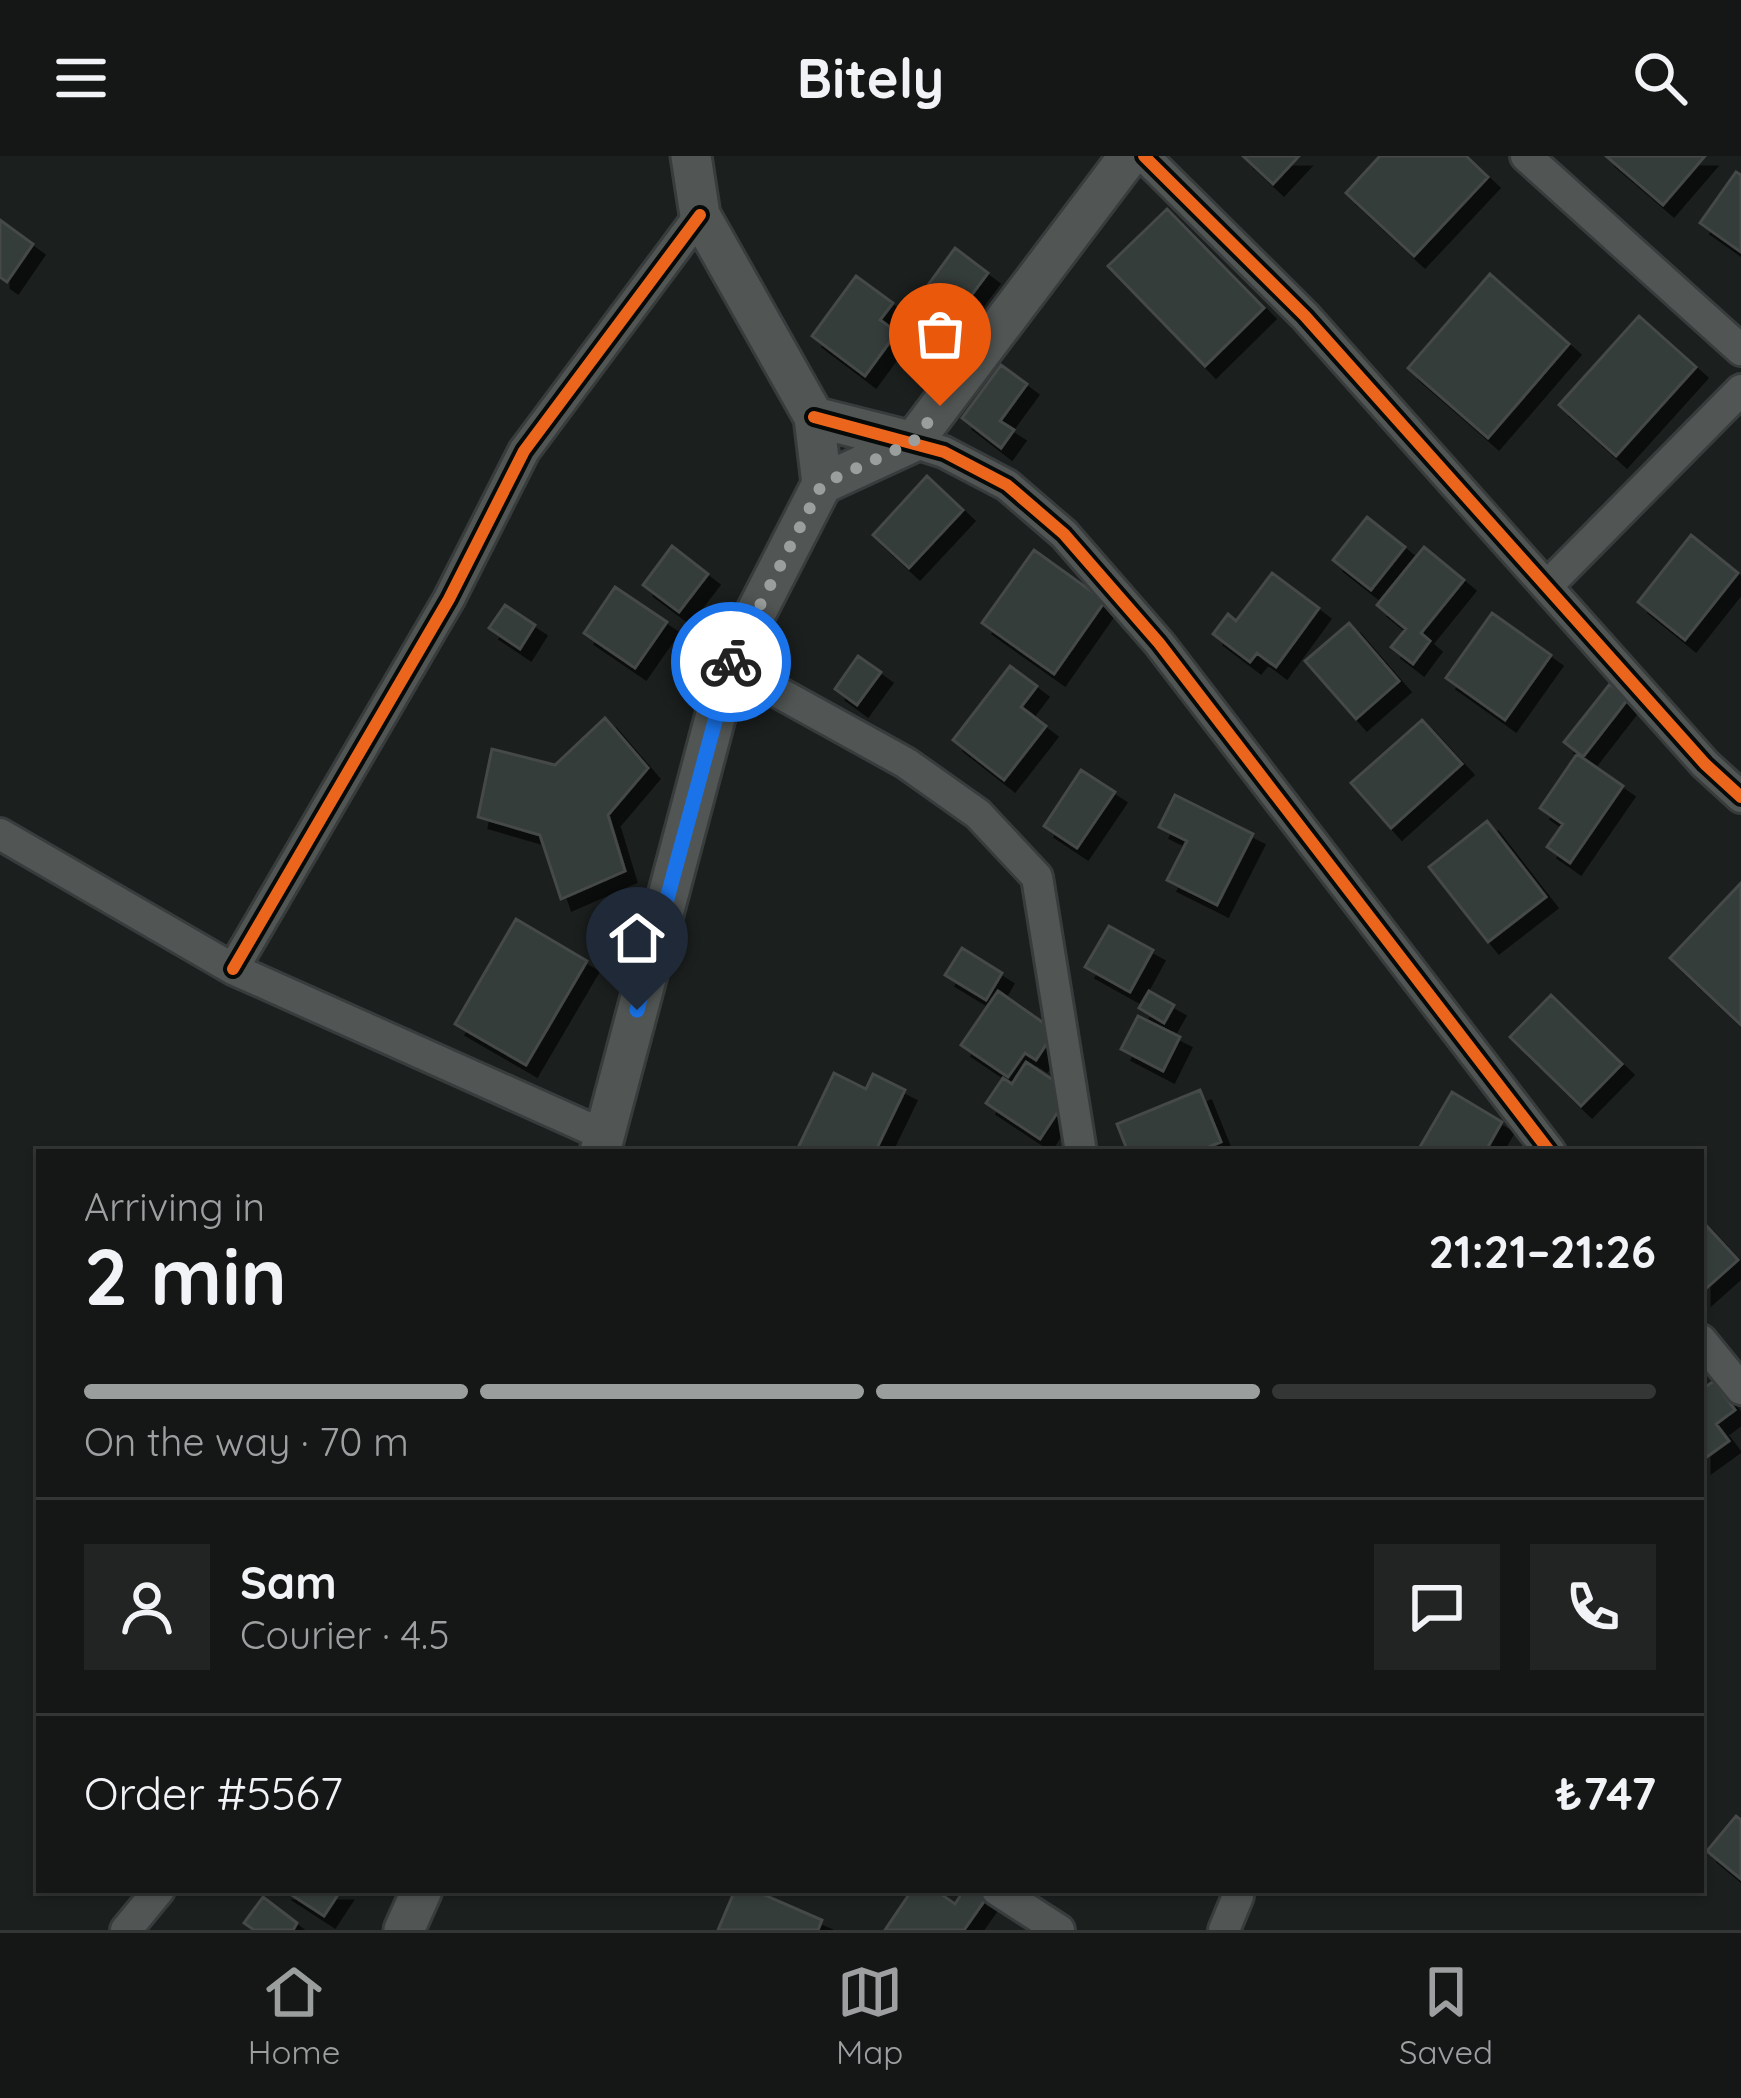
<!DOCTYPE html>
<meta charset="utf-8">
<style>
body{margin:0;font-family:Quicksand,sans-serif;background:#212423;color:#f1f3f6;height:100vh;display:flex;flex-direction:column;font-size:45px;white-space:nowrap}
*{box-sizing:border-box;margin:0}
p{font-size:39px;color:#9d9fa1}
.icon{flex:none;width:66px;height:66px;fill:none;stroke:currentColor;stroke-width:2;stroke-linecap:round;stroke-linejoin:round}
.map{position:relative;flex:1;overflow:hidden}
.details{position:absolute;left:36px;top:993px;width:1668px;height:744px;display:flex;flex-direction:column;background:#141716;border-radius:0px;box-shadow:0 3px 9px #0004,0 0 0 3px #333635}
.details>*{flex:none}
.pin{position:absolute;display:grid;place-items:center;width:102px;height:102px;color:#fff;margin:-123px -51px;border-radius:50% 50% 50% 0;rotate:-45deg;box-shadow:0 0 12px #0007}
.pin .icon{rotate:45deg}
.courier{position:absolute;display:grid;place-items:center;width:120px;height:120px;margin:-60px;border:9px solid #1a73e8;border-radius:50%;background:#fff;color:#222;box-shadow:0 3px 15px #0007}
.head em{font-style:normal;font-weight:800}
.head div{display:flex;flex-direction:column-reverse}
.head{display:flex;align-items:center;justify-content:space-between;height:204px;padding:0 48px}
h1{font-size:78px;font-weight:800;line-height:90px}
.bar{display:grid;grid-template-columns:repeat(4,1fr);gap:18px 12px;align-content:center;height:144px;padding:0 48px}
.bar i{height:15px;border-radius:9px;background:#333635}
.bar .selected{background:#9a9f9d}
.bar p{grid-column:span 4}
.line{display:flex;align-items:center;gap:30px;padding:0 48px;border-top:3px solid #333635}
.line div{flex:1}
.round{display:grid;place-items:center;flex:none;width:126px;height:126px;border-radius:0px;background:#212423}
header{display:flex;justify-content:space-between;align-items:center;height:156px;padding:0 48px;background:#141716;font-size:54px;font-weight:800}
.dock{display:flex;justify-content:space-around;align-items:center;height:168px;border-top:3px solid #333635;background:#141716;font-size:33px;color:#9d9fa1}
.dock a{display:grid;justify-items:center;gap:6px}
.dock .selected{color:#9a9f9d}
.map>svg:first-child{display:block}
</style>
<header><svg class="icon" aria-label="menu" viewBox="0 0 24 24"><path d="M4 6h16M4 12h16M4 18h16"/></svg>Bitely<svg class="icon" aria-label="search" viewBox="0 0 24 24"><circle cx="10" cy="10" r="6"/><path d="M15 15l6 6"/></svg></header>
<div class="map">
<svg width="1741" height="1774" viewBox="0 0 1741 1774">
<defs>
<filter id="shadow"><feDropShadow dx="11" dy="11" stdDeviation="0" flood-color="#0009"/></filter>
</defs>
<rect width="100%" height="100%" fill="#1b1f1e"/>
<path fill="#343c3a" stroke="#454847" stroke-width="3" filter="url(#shadow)" d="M1243,0h56l-26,28z
M1380,0h86l22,21 -74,79 -68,-63z
M1606,0h99l-42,49z
M1736,16l5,3v77l-41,-29z
M1167,53l97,99 -59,58 -97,-100z
M0,64l33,24 -26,38 -7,-5z
M955,92l33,25 -27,36 -6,-5 -8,11 4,2 -2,4 17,13 -14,19 -7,-5 -6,7 -4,-3 -9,12 -33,-24 19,-25 3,2 12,-16 3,2 3,-4 -10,-7z
M1490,118l79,70 -81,94 -80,-70z
M856,120l37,27 -13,17 17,12 -32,44 -53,-40z
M1639,160l57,51 -80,89 -57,-51z
M1001,209l26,19 -27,37 14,9 -13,18 -39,-30z
M927,320l36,34 -54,58 -36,-33z
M1367,361l38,30 -34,43 -38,-30z
M1691,379l47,38 -53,67 -47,-38z
M672,390l36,28 -29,38 -36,-27z
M1424,391l40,33 -43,53 9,8 -17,23 -22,-17 15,-18 -29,-24z
M1034,394l71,51 -51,73 -72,-51z
M1272,417l47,35 -43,59 -19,-14 -7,9 -37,-28 15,-20 8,7z
M615,431l52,35 -32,46 -51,-35z
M505,449l30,20 -15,24 -31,-21z
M1492,457l59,42 -46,65 -59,-42z
M1349,467l50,58 -43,38 -51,-58z
M858,500l23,16 -24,33 -22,-16z
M1010,510l27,20 -16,21 25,19 -42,54 -51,-40z
M1610,528l18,15 -45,58 -19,-15z
M605,562l43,50 -40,47 17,56 -64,28 -21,-64 -62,-18 14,-68 63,16z
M1422,564l40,44 -71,64 -40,-45z
M1577,598l46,32 -53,77 -23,-16 16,-23 -23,-16z
M1081,614l34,22 -38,56 -33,-22z
M1175,639l78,39 -36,71 -50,-25 20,-39 -28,-14z
M1487,665l59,76 -58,45 -59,-75z
M1741,727v142l-71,-67z
M516,763l71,42 -61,104 -71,-41z
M1109,770l44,24 -23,42 -45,-25z
M962,792l40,25 -16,27 -41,-25z
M998,835l57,40 -19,29 -11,-7 -17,24 -47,-32z
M1149,835l25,14 -10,18 -25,-15z
M1551,839l71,69 -41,42 -71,-69z
M1138,860l42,21 -17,34 -42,-22z
M1026,906l45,30 -31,47 -54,-36 17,-25 9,6z
M834,917l32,16 7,-15 32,16 -30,62h-79z
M1200,934l21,52 -25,10h-68l-11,-28z
M1452,936l50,30 -17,30h-68z
M1702,1065l36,39 -37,33v-71z
M1714,1225l21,29 -19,14 13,17 -28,20v-71z
M1736,1660l5,4v59l-34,-28z
M284,1734h57l-17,26z
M735,1734h18l69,30 -4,10h-100z
M912,1734h23l20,14 9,-14h13l10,7 -23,33h-79z
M263,1741l34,26 -4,7h-39l-10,-7z"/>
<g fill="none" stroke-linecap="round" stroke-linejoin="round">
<g stroke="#383c3c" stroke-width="36">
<path id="minor" d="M1144,0l161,160 400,448 36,33
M1526,0l215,194
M913,286l31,10 63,33 57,49 95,109 391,509
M1547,430l194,-196
M729,509l177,98 72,51 59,63 44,275
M0,678l233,135 371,166
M233,813l216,-370 75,-148 176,-236
M1701,1184l40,49
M997,1734l62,40
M126,1774l33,-40
M1224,1774l14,-34 -2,-6"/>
</g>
<g stroke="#383c3c" stroke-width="45">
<path id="tertiary" d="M691,0l9,59 114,202 8,67
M814,261l99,25
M822,328l91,-42 216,-286
M600,996l129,-487 93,-181
M404,1774l18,-40"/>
</g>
<use href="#minor" stroke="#515654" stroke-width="30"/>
<use href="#tertiary" stroke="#515654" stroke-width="39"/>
<g stroke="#060a09" stroke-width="20">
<path id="cycleway" d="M1144,0l161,160 400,448 36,33
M814,261l130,35 63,33 57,49 95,109 391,509
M233,813l216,-370 75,-148 176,-236"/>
</g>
<use href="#cycleway" stroke="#eb651d" stroke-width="12"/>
</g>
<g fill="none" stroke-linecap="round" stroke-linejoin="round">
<path stroke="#9a9f9d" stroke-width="12" stroke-dasharray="0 21.6" d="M731,506l91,-178 91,-42 27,-36"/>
<path stroke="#1a73e8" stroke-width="15" d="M637,854l94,-348"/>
</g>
</svg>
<div class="pin" style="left:940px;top:250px;background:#ea580c"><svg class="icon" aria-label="bag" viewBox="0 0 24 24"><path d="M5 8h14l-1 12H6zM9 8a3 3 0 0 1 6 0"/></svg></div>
<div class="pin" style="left:637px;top:854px;background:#1f2937"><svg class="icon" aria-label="home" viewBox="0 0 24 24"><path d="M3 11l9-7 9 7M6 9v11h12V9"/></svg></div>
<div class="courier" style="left:731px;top:506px"><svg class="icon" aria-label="bike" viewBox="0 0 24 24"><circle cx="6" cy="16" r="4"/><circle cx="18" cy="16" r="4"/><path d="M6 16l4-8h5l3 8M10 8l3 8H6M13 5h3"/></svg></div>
<section class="details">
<div class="head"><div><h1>2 min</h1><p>Arriving in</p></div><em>21:21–21:26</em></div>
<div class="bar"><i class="selected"></i><i class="selected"></i><i class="selected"></i><i></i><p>On the way · 70 m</p></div>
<div class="line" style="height:216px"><a class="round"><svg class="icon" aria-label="person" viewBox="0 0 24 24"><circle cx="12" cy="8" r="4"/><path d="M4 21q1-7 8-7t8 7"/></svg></a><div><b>Sam</b><p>Courier · 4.5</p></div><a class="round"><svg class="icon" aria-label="chat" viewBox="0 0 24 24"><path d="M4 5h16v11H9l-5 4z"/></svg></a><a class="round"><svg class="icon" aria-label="phone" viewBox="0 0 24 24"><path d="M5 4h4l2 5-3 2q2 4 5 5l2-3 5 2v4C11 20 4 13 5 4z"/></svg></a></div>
<div class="line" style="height:156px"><div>Order #5567</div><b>₺747</b></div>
</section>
</div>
<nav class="dock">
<a class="selected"><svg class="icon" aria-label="home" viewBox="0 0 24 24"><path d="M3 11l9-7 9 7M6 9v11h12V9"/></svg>Home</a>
<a><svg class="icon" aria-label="map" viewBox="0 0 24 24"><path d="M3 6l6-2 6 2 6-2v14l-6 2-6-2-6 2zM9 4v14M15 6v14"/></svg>Map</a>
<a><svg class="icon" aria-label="saved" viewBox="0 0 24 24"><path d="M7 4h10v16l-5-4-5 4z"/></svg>Saved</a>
</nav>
